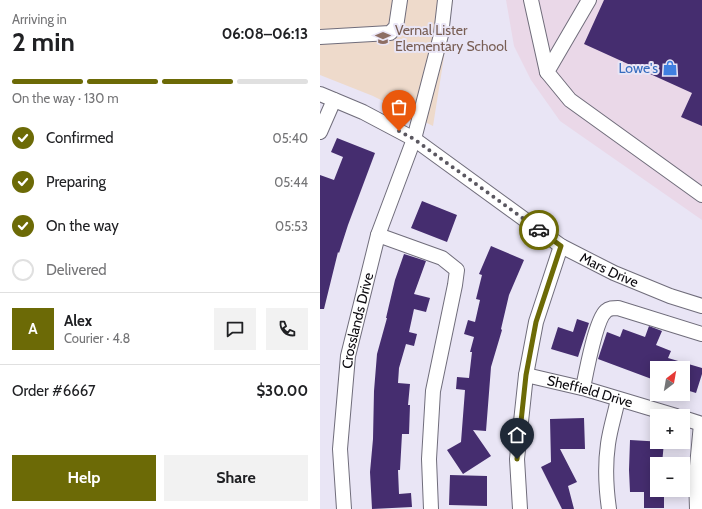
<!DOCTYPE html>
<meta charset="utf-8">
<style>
body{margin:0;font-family:Cabin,sans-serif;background:#f2f2f2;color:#202124;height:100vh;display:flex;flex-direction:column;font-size:15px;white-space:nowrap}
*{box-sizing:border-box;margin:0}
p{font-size:13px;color:#757577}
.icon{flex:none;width:22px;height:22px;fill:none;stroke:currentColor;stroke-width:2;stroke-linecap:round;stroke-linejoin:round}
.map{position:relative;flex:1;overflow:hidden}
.panel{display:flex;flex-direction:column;background:#fff;width:320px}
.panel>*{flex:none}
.needle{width:26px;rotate:31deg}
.fabs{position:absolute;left:330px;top:361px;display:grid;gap:8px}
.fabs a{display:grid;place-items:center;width:40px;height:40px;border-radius:0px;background:#fff;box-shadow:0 2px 10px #0003;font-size:20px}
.pin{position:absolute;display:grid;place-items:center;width:34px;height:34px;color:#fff;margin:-41px -17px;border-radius:50% 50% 50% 0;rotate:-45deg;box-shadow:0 0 4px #0007}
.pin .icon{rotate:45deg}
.courier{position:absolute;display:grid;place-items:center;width:40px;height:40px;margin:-20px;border:3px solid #6c6a06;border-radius:50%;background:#fff;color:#222;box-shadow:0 1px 5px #0007}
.headline em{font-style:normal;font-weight:700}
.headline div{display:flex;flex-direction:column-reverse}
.headline{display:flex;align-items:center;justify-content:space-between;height:68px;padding:0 12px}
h1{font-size:26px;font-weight:700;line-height:30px}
.bar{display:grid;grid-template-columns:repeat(4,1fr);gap:6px 4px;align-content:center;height:48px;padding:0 12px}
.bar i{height:5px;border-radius:3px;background:#e0e0e0}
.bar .on{background:#6c6a06}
.bar p{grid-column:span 4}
.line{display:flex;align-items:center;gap:10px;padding:0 12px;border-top:1px solid #e0e0e0}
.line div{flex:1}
.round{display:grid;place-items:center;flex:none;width:42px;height:42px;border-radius:0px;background:#f2f2f2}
ol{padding:0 12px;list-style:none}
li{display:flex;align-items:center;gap:12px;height:44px}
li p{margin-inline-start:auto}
li .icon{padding:4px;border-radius:50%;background:#6c6a06;color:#fff;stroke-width:4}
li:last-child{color:#757577}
li i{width:22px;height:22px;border:2px solid #e0e0e0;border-radius:50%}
.action{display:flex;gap:8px;margin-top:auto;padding:8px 12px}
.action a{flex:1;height:46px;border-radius:0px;background:#6c6a06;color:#fff;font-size:16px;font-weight:700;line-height:46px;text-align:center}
.action a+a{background:#f2f2f2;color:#202124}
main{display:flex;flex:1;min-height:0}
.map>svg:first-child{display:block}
</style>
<main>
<section class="panel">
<div class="headline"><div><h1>2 min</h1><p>Arriving in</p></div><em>06:08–06:13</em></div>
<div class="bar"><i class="on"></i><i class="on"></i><i class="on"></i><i></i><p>On the way · 130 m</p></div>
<ol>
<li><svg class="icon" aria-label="check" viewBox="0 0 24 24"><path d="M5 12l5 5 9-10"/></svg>Confirmed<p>05:40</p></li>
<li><svg class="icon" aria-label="check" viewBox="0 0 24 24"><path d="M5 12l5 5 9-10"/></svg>Preparing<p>05:44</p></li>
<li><svg class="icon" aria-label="check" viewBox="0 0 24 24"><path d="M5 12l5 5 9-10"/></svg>On the way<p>05:53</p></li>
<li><i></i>Delivered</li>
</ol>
<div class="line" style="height:72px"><b class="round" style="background:#6c6a06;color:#fff">A</b><div><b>Alex</b><p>Courier · 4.8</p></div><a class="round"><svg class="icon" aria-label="chat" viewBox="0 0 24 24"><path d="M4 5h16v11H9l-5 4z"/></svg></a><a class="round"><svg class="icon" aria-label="phone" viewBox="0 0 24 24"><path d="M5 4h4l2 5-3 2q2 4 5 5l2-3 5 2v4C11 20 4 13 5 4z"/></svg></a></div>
<div class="line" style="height:52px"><div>Order #6667</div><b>$30.00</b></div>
<div class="action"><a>Help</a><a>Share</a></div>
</section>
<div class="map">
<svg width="382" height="509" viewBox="0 0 382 509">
<rect width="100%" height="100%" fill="#e9e5f5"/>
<path fill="#ead8e8" d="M186,0h196v220l-142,-99 -29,-41 -17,-34z"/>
<path fill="#eedacb" d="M0,0h133l-20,126 -60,-30 -53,-21z"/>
<path fill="#452d6f" d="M284,0h98v126l-21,-9 11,-24 -108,-49z
M17,138l38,15 -27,72 -9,28 -1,-1 -14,57h-4v-134l14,5 9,-23 -12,-5z
M102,201l35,14 -10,27 -36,-14z
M171,246l33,14 -15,35 -8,34 1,1 -11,37 -5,64 -13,-1 18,26 -28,18 -16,-24 14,-8 4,-52 -9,-1 1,-12 12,1 3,-26h-2l4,-15 -10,-3 4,-14 7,2 5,-22 -4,-1 6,-24 -3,-1z
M84,254l22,7 -12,33 16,4 -4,14 -12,-3 -5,23 8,2 -3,12 -8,-2 -7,24 -1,15 12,1 -2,21h2l-1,29h-7l-2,36h-2l1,24 12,-1 1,14 -40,2 -2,-37 3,-33 1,-48 3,-37 10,-36h-1l9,-38z
M257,319l12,4 -11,34 -27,-8 7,-22 15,5z
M329,326l13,5 -6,14 15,6 -3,7 34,10v6l-6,19 -13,-4v-21h-26v13l-59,-22 9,-27 13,5 3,-8 22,8z
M264,418l1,31h-25l17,33 -9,4 6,23h-12l-21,-42 10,-5 -1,-43z
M310,440l34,2 -2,22h-5v26h7v18h-20v-16h-14l-1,-22z
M130,475l37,1v30l-38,-1z"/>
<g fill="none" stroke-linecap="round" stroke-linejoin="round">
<g stroke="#706d7b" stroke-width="16">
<g id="minor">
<path d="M211,0l16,72"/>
<path d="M269,0l-42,72 23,28 132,95"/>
<path d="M0,37l70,-4 6,-6 4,-27"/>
<path id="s1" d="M0,94l43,18 51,27 147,107 53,27 56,23 32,10"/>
<path d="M0,132l14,-32"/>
<path d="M58,235l64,23 15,12 -2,15 -22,106 -4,68 2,50"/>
<path id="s2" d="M206,375l60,14 90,27"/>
<path d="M263,388c3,-15 13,-69 23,-77 3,-3 7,-3 12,-3l84,26"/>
<path d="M363,418l19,6"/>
<path id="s3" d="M24,509l-4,-60 8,-93 30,-121 36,-96 27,-104 4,-35"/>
<path d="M200,509l-3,-50 9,-84 10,-53 25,-76"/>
<path d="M289,509c-3,-21 -4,-44 -1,-65 2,-15 7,-30 10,-45"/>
<path d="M377,509l-1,-32 5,-53"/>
</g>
</g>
<use href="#minor" stroke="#fff" stroke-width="14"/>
</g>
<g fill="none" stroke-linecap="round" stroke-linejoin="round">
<path stroke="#5a5760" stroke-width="4" stroke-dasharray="0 7.2" d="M79,131l15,8 125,91"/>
<path stroke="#6c6a06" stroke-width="5" d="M197,459l9,-84 10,-53 25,-76 -22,-16"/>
</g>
<defs>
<g id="school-bare" transform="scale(1.2)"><path d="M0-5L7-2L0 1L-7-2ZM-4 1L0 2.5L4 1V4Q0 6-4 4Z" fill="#8d6e63" stroke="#e9e5f5" stroke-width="2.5" paint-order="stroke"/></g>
<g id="shop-bare" transform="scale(1.2)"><path d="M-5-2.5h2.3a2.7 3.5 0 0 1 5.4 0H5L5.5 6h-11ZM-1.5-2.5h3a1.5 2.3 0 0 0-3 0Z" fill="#3f7fe0" stroke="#e9e5f5" stroke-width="2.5" paint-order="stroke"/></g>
</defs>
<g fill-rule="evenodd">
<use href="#school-bare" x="63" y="38"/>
<use href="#shop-bare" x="350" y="68"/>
</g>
<g text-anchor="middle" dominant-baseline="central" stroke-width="4" stroke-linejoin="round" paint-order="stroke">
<g font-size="14" fill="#785e54" stroke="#e9e5f5" text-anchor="start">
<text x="75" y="30">Vernal Lister<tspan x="75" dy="16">Elementary School</tspan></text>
</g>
<g font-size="14" fill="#366cbe" stroke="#e9e5f5" text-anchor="end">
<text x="338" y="68">Lowe's</text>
</g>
<g font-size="14" fill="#0d0b10" stroke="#e9e5f5">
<text stroke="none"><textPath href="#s1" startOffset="340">Mars Drive</textPath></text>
<text stroke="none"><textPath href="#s3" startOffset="190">Crosslands Drive</textPath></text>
<text stroke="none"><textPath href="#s2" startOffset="66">Sheffield Drive</textPath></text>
</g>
</g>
</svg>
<div class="fabs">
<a><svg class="needle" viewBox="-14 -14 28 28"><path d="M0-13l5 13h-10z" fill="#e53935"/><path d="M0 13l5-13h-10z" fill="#757577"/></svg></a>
<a>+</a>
<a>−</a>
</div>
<div class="pin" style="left:79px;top:131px;background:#ea580c"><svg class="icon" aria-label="bag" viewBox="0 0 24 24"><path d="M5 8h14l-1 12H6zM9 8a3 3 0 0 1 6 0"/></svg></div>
<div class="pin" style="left:197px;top:459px;background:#1f2937"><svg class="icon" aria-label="home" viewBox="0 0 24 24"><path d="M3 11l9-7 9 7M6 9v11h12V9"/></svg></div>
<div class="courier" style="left:219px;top:230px"><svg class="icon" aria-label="car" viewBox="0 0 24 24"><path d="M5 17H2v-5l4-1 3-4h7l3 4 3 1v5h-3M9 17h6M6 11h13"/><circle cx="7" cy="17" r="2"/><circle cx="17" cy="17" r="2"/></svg></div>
</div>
</main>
